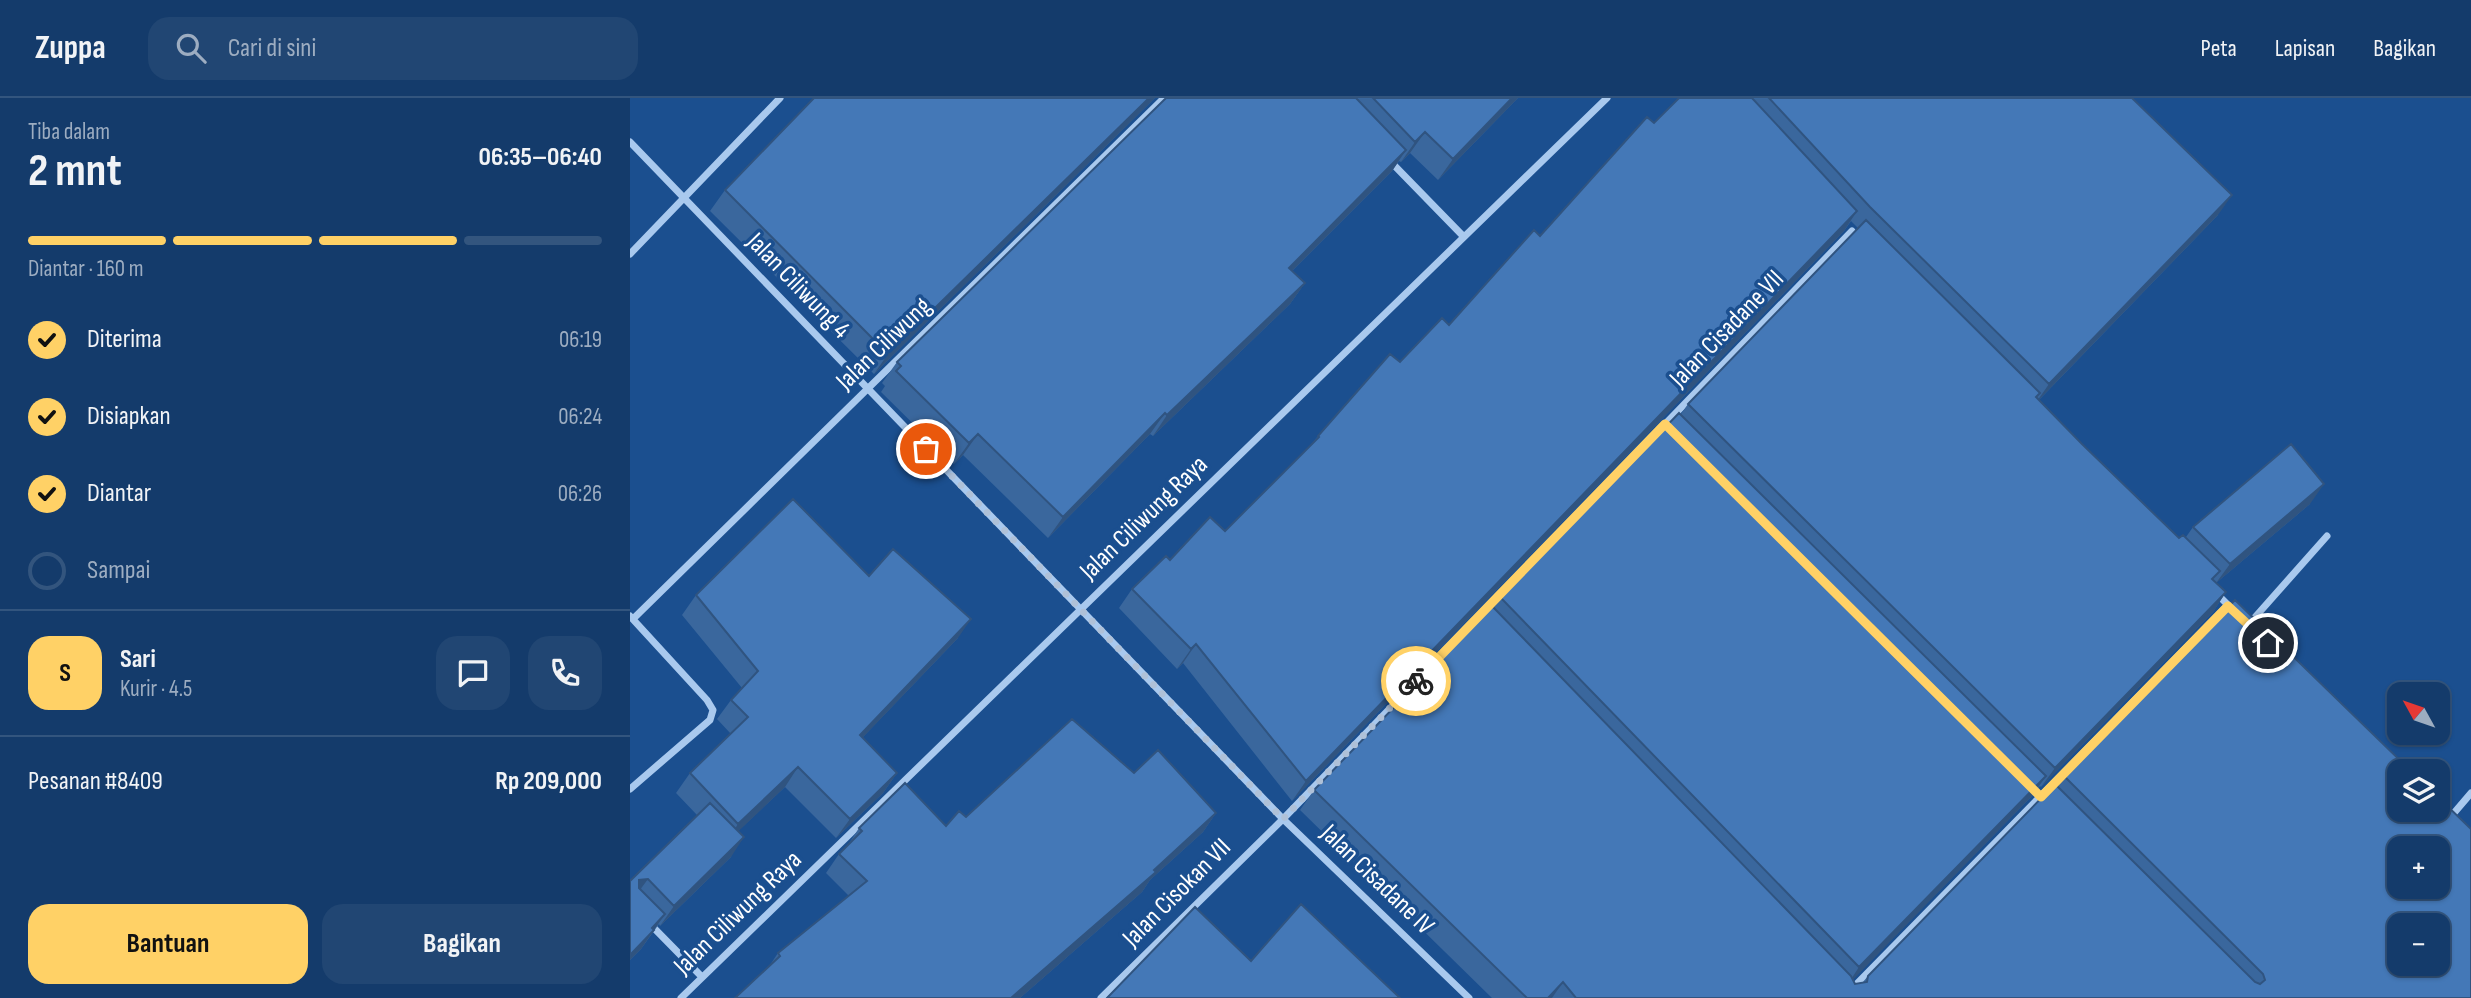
<!DOCTYPE html>
<html lang="id">
<meta charset="utf-8">
<style>
body{margin:0;font-family:"Sofia Sans Condensed",sans-serif;background:#214673;color:#f1f3f6;height:100vh;display:flex;flex-direction:column;font-size:26px;white-space:nowrap}
*{box-sizing:border-box;margin:0}
p{font-size:23px;color:#9dadc1}
.icon{flex:none;width:38px;height:38px;fill:none;stroke:currentColor;stroke-width:2;stroke-linecap:round;stroke-linejoin:round}
.map{position:relative;flex:1;overflow:hidden}
.drawer{display:flex;flex-direction:column;background:#143b6b;width:630px}
.drawer>*{flex:none}
.needle{width:46px;rotate:310deg}
.fabs{position:absolute;left:1757px;top:584px;display:grid;gap:14px}
.fabs a{display:grid;place-items:center;width:63px;height:63px;border-radius:14px;background:#143b6b;box-shadow:0 2px 5px #0004,0 0 0 2px #33557e;font-size:35px}
.pin{position:absolute;display:grid;place-items:center;width:60px;height:60px;color:#fff;margin:-30px;border:4px solid #fff;border-radius:50%;box-shadow:0 2px 7px #0007}
.courier{position:absolute;display:grid;place-items:center;width:70px;height:70px;margin:-35px;border:5px solid #ffd166;border-radius:50%;background:#fff;color:#222;box-shadow:0 2px 9px #0007}
.overview em{font-style:normal;font-weight:700}
.overview div{display:flex;flex-direction:column-reverse}
.overview{display:flex;align-items:center;justify-content:space-between;height:119px;padding:0 28px}
h1{font-size:46px;font-weight:700;line-height:52px}
.bar{display:grid;grid-template-columns:repeat(4,1fr);gap:10px 7px;align-content:center;height:84px;padding:0 28px}
.bar i{height:9px;border-radius:5px;background:#33557e}
.bar .selected{background:#ffd166}
.bar p{grid-column:span 4}
.line{display:flex;align-items:center;gap:18px;padding:0 28px;border-top:2px solid #33557e}
.line div{flex:1}
.round{display:grid;place-items:center;flex:none;width:74px;height:74px;border-radius:21px;background:#214673}
ol{padding:0 28px;list-style:none}
li{display:flex;align-items:center;gap:21px;height:77px}
li p{margin-inline-start:auto}
li .icon{padding:7px;border-radius:50%;background:#ffd166;color:#111;stroke-width:4}
li:last-child{color:#9dadc1}
li i{width:38px;height:38px;border:4px solid #33557e;border-radius:50%}
.primary-button{display:flex;gap:14px;margin-top:auto;padding:14px 28px}
.primary-button a{flex:1;height:80px;border-radius:21px;background:#ffd166;color:#111;font-size:28px;font-weight:700;line-height:80px;text-align:center}
.primary-button a+a{background:#214673;color:#f1f3f6}
header{display:flex;align-items:center;gap:42px;box-sizing:border-box;height:98px;padding:0 35px;background:#143b6b;border-bottom:2px solid #33557e}
header strong{font-size:33px}
nav{display:flex;gap:38px;margin-inline-start:auto;font-size:24px}
.search{width:490px;height:63px;background:#214673;display:flex;align-items:center;gap:18px;box-sizing:border-box;padding:0 24px;border-radius:21px;color:#9dadc1;font-size:26px}
main{display:flex;flex:1;min-height:0}
.map>svg:first-child{display:block}
</style>
<header>
<strong>Zuppa</strong>
<div class="search"><svg class="icon" aria-label="search" viewBox="0 0 24 24"><circle cx="10" cy="10" r="6"/><path d="M15 15l6 6"/></svg>Cari di sini</div>
<nav><a>Peta</a><a>Lapisan</a><a>Bagikan</a></nav>
</header>
<main>
<section class="drawer">
<div class="overview"><div><h1>2 mnt</h1><p>Tiba dalam</p></div><em>06:35–06:40</em></div>
<div class="bar"><i class="selected"></i><i class="selected"></i><i class="selected"></i><i></i><p>Diantar · 160 m</p></div>
<ol>
<li><svg class="icon" aria-label="check" viewBox="0 0 24 24"><path d="M5 12l5 5 9-10"/></svg>Diterima<p>06:19</p></li>
<li><svg class="icon" aria-label="check" viewBox="0 0 24 24"><path d="M5 12l5 5 9-10"/></svg>Disiapkan<p>06:24</p></li>
<li><svg class="icon" aria-label="check" viewBox="0 0 24 24"><path d="M5 12l5 5 9-10"/></svg>Diantar<p>06:26</p></li>
<li><i></i>Sampai</li>
</ol>
<div class="line" style="height:126px"><b class="round" style="background:#ffd166;color:#111">S</b><div><b>Sari</b><p>Kurir · 4.5</p></div><a class="round"><svg class="icon" aria-label="chat" viewBox="0 0 24 24"><path d="M4 5h16v11H9l-5 4z"/></svg></a><a class="round"><svg class="icon" aria-label="phone" viewBox="0 0 24 24"><path d="M5 4h4l2 5-3 2q2 4 5 5l2-3 5 2v4C11 20 4 13 5 4z"/></svg></a></div>
<div class="line" style="height:91px"><div>Pesanan #8409</div><b>Rp 209,000</b></div>
<div class="primary-button"><a>Bantuan</a><a>Bagikan</a></div>
</section>
<div class="map">
<svg width="1841" height="900" viewBox="0 0 1841 900">
<rect width="100%" height="100%" fill="#1b4f8f"/>
<g fill="none" stroke-linecap="round" stroke-linejoin="round">
<path stroke="#a9c9ee" stroke-width="7" d="M0,44l653,677 186,179
M759,62l75,77
M0,156l150,-156
M1585,494l21,21
M3,521l531,-521
M1619,526l78,-88
M1399,687l18,18
M0,691l80,-69 3,-10 -6,-10 -77,-84
M1818,722l23,-27
M20,826l52,53
M51,900l926,-900
M471,900l182,-179 569,-588
M1213,900l385,-393"/>
</g>
<path fill="#3a679d" d="M525,0l-281,276 -164,-163 15,-21z
M536,0h352l-80,82 -28,-27 -9,9 -2,-1 -7,10 -100,100 13,12 -15,21 -137,132 -3,-2 -102,104 -85,-83 -9,9 -73,-72 4,-6 -3,-3 15,-21z
M1049,0h453l86,117 -179,185 43,44 97,94 7,-1 7,-10 117,-23 -94,79 10,9 -13,20 -172,175 -1,-1 -8,10 -179,183 2,5 8,-2 5,-6 189,-190 7,-10 407,222h-979l-192,-188 14,-20 180,-183 7,-9 180,-184 7,-10 170,-176 -7,-7 -7,10 -552,570 -109,-138 -6,6 -58,-61 13,-19 38,-29 55,-29 84,-84 9,-11 82,-74 49,-37z
M239,478l89,62 -96,100 35,35 -14,20 -47,45 -51,-51 -47,44 -7,26 -71,69 -1,-2 -18,25 -11,11v-79l67,-66 -21,-22 14,-20 41,-39 -14,-15 14,-19 11,-12 -60,-73 14,-20z
M504,675l82,40 -13,19 -53,48 -8,12 -122,106h-285l35,-33 8,-12 71,-57 -23,-23 13,-19 7,-6 13,-20 87,-2 20,-9z"/>
<path fill="#305480" d="M519,0h6l-281,276 14,-20z
M882,0h6l-80,82 15,-21z
M795,34l-15,21 -9,9 14,-20z
M776,52l-14,21 -118,118 15,-21z
M1602,97l-14,20 -183,189 14,-20z
M1227,113l-13,20 -552,570 14,-20z
M675,185l-15,21 -137,132 14,-21z
M535,315l-15,21 -102,104 15,-21z
M348,336l-15,21 -9,9 15,-21z
M1694,386l-14,20 -94,79 14,-19z
M1596,494l-13,20 -172,175 14,-19z
M341,521l-13,19 -112,117 14,-20z
M566,546l-13,19 -6,6 14,-20z
M168,669l-13,20 -60,57 13,-20z
M267,675l-14,20 -47,45 14,-19z
M1416,678l-14,20 -186,191 13,-20z
M586,715l-13,19 -53,48 -8,12 -122,106h-9z
M114,739l-13,20 -71,69 14,-20z
M18,781l-14,19 5,-18z
M35,816l-24,35 -11,11v-5l22,-27z
M933,884l-11,16h-4z"/>
<path fill="#4478b7" stroke="#305480" stroke-width="2" fill-rule="evenodd" d="M184,0h335l-261,256 -163,-164z
M536,0h190l50,52 -117,118 16,15 -138,132 -2,-2 -102,104 -85,-83 -9,9 -73,-72 5,-5 -4,-4z
M743,0h139l-59,61 -28,-27 -10,10z
M1049,0h73l105,113 -551,570 -110,-137 -5,5 -59,-60 34,-33 4,4 40,-43 15,14 94,-94 -1,-1 72,-82 10,8 42,-44 7,7 85,-95 6,6 107,-119 7,6z
M1139,0h363l100,97 -183,189 -179,-177z
M1236,122l174,173 -4,4 46,47 97,94 4,-3 37,36 -8,8 14,13 -171,176 -367,-364z
M1049,315l367,363 -187,191 -358,-369z
M1661,346l33,40 -94,80 -37,-37z
M163,401l76,77 24,-27 78,70 -111,116 37,38 -47,46 -52,-52 -60,57 -48,-51 58,-56 -17,-17 27,-29 -62,-76z
M1605,502l177,172h-13v38h39v-13l33,32v169h-895l-13,-16 -15,16h-21l-213,-208 178,-184 359,370 4,8 12,-2 1,-6 187,-192 200,198 5,2 5,-4 -2,-6 -199,-198zM1769,751h39v38h-39zM1769,828h39v38h-39z
M442,621l62,54 24,-23 58,63 -62,57 2,2 -145,126h-276l45,-42 -2,-3 89,-72 -28,-27 23,-23 -3,-3 46,-45 41,43 13,-15 7,6z
M80,705l34,34 -70,69 -26,-27 -9,1v8l26,26 -13,14 2,2 -24,25v-74z
M671,806l99,94h-293l88,-91 56,54z"/>
<g fill="none" stroke-linecap="round" stroke-linejoin="round">
<path stroke="#afc1d8" stroke-width="7" stroke-dasharray="0 12.6" d="M296,351l357,370 133,-138"/>
<path stroke="#ffd166" stroke-width="9" d="M786,583l249,-257 376,373 187,-191 40,37"/>
</g>
<g text-anchor="middle" dominant-baseline="central" stroke-width="7" stroke-linejoin="round" paint-order="stroke">
<g font-size="26" fill="#fff" stroke="#1b4f8f">
<text transform="translate(168 188) rotate(46)">Jalan Ciliwung 4</text>
<text transform="translate(1097 231) rotate(-46)">Jalan Cisadane VII</text>
<text transform="translate(254 246) rotate(-44)">Jalan Ciliwung</text>
<text transform="translate(514 420) rotate(-44)">Jalan Ciliwung Raya</text>
<text transform="translate(747 782) rotate(44)">Jalan Cisadane IV</text>
<text transform="translate(547 795) rotate(-45)">Jalan Cisokan VII</text>
<text transform="translate(108 815) rotate(-44)">Jalan Ciliwung Raya</text>
</g>
</g>
</svg>
<div class="fabs">
<a><svg class="needle" viewBox="-14 -14 28 28"><path d="M0-13l5 13h-10z" fill="#e53935"/><path d="M0 13l5-13h-10z" fill="#9dadc1"/></svg></a>
<a><svg class="icon" aria-label="layers" viewBox="0 0 24 24"><path d="M12 4l9 5-9 5-9-5zM3 14l9 5 9-5"/></svg></a>
<a>+</a>
<a>−</a>
</div>
<div class="pin" style="left:296px;top:351px;background:#ea580c"><svg class="icon" aria-label="bag" viewBox="0 0 24 24"><path d="M5 8h14l-1 12H6zM9 8a3 3 0 0 1 6 0"/></svg></div>
<div class="pin" style="left:1638px;top:545px;background:#1f2937"><svg class="icon" aria-label="home" viewBox="0 0 24 24"><path d="M3 11l9-7 9 7M6 9v11h12V9"/></svg></div>
<div class="courier" style="left:786px;top:583px"><svg class="icon" aria-label="bike" viewBox="0 0 24 24"><circle cx="6" cy="16" r="4"/><circle cx="18" cy="16" r="4"/><path d="M6 16l4-8h5l3 8M10 8l3 8H6M13 5h3"/></svg></div>
</div>
</main>
